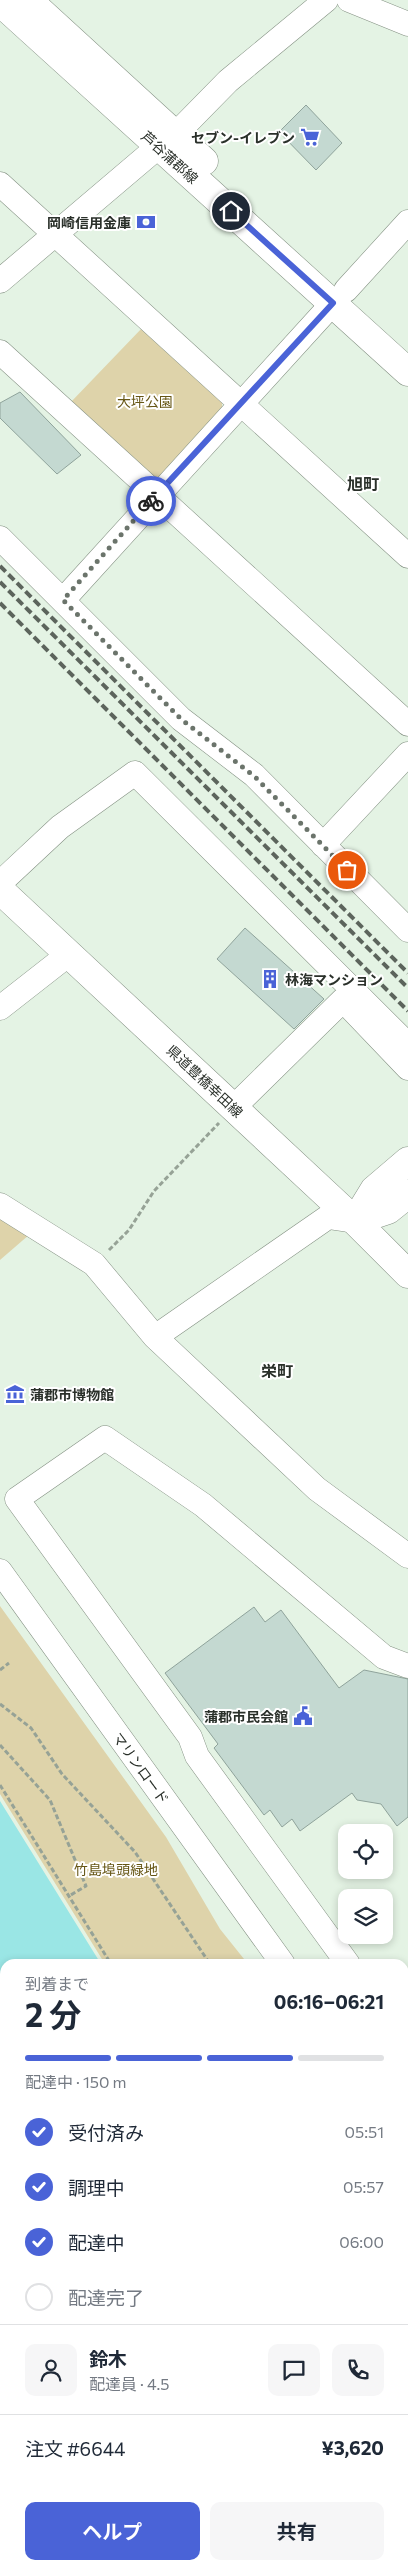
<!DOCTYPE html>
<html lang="ja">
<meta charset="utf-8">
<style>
body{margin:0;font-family:Commissioner,"Noto Sans JP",sans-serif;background:#f6f6f7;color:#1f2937;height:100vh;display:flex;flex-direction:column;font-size:19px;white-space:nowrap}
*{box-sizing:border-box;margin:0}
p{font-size:16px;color:#747a83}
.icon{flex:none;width:28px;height:28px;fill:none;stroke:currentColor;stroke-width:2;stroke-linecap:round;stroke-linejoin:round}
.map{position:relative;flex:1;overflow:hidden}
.details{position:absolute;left:0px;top:1959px;width:409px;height:611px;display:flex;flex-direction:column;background:#fff;border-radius:15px 15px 0 0;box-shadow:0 2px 8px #0003}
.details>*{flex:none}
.controls{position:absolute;left:338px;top:1824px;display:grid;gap:10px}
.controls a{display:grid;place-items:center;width:55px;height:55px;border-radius:10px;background:#fff;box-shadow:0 2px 8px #0003;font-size:25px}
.pin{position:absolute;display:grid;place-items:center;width:42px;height:42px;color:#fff;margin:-21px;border:2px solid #fff;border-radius:50%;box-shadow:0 1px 5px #0007}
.courier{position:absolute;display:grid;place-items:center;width:50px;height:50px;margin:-25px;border:4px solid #4a63d7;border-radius:50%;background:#fff;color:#222;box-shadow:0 1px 6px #0007}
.headline em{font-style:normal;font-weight:700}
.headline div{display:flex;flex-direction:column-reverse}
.headline{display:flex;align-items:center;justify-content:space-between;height:85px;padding:0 25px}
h1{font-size:32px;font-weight:700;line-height:38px}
.bar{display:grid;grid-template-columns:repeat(4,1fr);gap:8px 5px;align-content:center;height:60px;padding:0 25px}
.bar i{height:6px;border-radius:4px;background:#e0e1e3}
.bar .current{background:#4a63d7}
.bar p{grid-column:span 4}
.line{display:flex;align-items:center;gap:12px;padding:0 25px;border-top:1px solid #e0e1e3}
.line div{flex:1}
.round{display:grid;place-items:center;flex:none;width:52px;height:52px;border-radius:10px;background:#f6f6f7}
ol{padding:0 25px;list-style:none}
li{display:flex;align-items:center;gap:15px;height:55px}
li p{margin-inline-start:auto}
li .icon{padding:5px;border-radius:50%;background:#4a63d7;color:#fff;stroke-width:4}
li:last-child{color:#747a83}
li i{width:28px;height:28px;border:2px solid #e0e1e3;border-radius:50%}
.primary-button{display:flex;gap:10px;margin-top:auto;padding:10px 25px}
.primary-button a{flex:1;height:58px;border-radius:10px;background:#4a63d7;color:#fff;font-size:20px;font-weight:700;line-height:58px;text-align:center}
.primary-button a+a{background:#f6f6f7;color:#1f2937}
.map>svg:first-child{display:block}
</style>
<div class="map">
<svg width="408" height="2569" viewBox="0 0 408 2569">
<rect width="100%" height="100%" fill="#e4f3e4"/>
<path fill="#ded3aa" d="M143,327l79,74v9l-60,77 -92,-84z
M0,1205l37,23 -37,32z
M0,1606l166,231 54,92 28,35h-143l-105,-170z
M404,2316l4,5v134l-4,-7z"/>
<path fill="#9ae6e5" d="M0,1801l101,163h-96v601h399v-113l4,7v110h-408z"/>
<path fill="#c4d9d1" stroke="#8fa39b" d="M306,105l36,38 -26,27 -37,-38z
M20,392l61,63 -24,19 -57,-56v-15z
M245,928l79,71 -30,30 -77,-70z
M254,1607l11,15 16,-12 58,78 25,-18 44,9v138l-11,9 -16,-22 -24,-4 -5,-7 -52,38 -8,-12 -10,8 -12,-17 -6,5 -50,-67 4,-4 -53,-71z"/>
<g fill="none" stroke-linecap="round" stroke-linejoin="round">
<g stroke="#839082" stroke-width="25">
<path id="minor" d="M349,0l59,24
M0,184l408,372
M0,281l159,-135 16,-11 53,-54 98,-81
M346,290l62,-68
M0,352l408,372
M0,538l181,181 73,56 154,155
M63,600l270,-297
M323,845l85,-91
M0,883l60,-56 75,-54 273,272
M0,1008l69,-54
M233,1108l110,-108 65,68
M0,1205l94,59 61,73 162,152 91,67
M155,1337l173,-120 27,4
M0,1571l283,393
M348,1964l-151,-208 -7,-19 -173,-238 88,-61 98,67 181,152 24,9
M404,2041l4,6
M404,2123l4,5
M404,2371l4,5"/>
</g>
<g stroke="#839082" stroke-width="29">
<path id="major" d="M28,0l176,161
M0,2l408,370
M0,890l355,331 53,53
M355,1221l19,-31 34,-29
M355,1221l33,-11 20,-16"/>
</g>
<path stroke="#96a296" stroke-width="3" stroke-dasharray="5 2.5" stroke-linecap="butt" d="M109,1250l20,-20 25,-39 65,-68
M0,1670l9,-7
M0,1704l31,24 31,46 73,78 75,112
M0,1745l50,55 36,86 -17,10
M0,1785l111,179
M404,2439l4,7
M404,2510l4,-2
M404,2527l4,-3
M404,2542l4,-2"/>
<use href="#minor" stroke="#fff" stroke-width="24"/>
<use href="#major" stroke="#fff" stroke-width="28"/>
<path stroke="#5c645c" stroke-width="4" stroke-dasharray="8 4" stroke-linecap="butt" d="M0,566l408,407
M0,582l408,406
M0,603l408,408"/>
</g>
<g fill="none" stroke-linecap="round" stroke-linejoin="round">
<path stroke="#6b746b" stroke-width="5" stroke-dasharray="0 9" d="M151,501l-88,99 118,119 73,57 93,94"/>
<path stroke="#4a63d7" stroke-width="6" d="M151,501l182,-198 -102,-92"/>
</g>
<defs>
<g id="supermarket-bare" transform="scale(1.5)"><path d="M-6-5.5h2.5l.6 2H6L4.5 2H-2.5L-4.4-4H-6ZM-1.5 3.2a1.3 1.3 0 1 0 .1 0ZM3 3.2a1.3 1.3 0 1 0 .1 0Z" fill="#4a63d7" stroke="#fff" stroke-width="2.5" paint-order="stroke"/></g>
<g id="bank-bare" transform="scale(1.5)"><path d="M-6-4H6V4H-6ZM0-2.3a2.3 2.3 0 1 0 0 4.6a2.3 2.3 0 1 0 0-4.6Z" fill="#4a63d7" stroke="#fff" stroke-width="2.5" paint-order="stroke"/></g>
<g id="building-bare" transform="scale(1.5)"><path d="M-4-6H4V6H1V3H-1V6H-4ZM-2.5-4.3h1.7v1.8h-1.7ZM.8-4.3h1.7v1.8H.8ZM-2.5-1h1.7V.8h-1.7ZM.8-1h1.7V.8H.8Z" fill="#4a63d7" stroke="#fff" stroke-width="2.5" paint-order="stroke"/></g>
<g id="museum-bare" transform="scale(1.5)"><path d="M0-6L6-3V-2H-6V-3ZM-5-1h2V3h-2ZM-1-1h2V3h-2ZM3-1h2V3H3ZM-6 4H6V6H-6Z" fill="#4a63d7" stroke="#fff" stroke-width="2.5" paint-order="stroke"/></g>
<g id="civic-bare" transform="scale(1.5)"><path d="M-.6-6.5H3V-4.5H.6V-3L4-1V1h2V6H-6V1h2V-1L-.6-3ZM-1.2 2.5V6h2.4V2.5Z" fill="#4a63d7" stroke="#fff" stroke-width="2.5" paint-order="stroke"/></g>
</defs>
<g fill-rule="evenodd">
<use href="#supermarket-bare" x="310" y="137"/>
<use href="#bank-bare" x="146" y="222"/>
<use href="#building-bare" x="270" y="979"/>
<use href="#museum-bare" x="15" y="1394"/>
<use href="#civic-bare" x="303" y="1716"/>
</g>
<g text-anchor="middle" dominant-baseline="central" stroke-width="4" stroke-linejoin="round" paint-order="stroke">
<g font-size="14" font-weight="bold" fill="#2a302a" stroke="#fff" text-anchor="end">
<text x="295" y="137">セブン-イレブン</text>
<text x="131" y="222">岡崎信用金庫</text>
<text x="285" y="979" text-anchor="start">林海マンション</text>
<text x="30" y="1394" text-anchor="start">蒲郡市博物館</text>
<text x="288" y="1716">蒲郡市民会館</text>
</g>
<g font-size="14" fill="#2a302a" stroke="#fff">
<text transform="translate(170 157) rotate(42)">芦谷蒲郡線</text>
<text transform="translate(205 1081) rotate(43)">県道豊橋幸田線</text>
<text transform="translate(141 1768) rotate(54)">マリンロード</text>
</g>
<g font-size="14" fill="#665615" stroke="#fff">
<text x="145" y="401">大坪公園</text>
<text x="116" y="1869">竹島埠頭緑地</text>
</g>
<g font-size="16" font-weight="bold" fill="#2a302a" stroke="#fff">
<text x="363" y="483">旭町</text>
<text x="277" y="1370">栄町</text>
</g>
</g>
</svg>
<div class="controls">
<a><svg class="icon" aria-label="locate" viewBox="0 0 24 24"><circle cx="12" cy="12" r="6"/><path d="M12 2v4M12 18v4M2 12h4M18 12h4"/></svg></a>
<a><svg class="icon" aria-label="layers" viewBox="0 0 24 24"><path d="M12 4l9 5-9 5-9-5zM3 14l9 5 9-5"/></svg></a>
</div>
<div class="pin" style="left:347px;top:870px;background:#ea580c"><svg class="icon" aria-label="bag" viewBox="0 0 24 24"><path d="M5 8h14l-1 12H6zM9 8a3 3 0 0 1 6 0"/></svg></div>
<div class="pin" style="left:231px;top:211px;background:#1f2937"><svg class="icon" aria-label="home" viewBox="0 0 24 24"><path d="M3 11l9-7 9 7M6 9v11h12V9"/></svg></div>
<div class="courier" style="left:151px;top:501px"><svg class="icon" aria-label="bike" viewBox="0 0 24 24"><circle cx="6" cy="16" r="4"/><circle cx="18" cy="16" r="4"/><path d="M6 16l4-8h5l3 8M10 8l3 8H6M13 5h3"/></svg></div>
<section class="details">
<div class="headline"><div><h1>2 分</h1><p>到着まで</p></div><em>06:16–06:21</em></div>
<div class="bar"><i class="current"></i><i class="current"></i><i class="current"></i><i></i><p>配達中 · 150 m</p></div>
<ol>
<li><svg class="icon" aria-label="check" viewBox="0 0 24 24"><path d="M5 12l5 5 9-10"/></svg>受付済み<p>05:51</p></li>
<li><svg class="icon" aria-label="check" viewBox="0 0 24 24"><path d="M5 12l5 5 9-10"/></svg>調理中<p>05:57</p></li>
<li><svg class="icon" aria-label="check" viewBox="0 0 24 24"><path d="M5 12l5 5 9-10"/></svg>配達中<p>06:00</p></li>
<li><i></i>配達完了</li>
</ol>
<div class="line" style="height:90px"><a class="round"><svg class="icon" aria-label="person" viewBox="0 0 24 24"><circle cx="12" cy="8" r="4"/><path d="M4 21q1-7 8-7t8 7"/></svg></a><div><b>鈴木</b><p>配達員 · 4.5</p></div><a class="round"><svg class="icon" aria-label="chat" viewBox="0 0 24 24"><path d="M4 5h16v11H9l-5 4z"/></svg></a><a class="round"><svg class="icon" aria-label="phone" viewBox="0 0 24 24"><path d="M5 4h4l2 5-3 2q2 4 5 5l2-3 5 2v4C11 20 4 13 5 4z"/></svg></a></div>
<div class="line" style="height:65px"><div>注文 #6644</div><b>¥3,620</b></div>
<div class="primary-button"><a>ヘルプ</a><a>共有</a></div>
</section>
</div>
